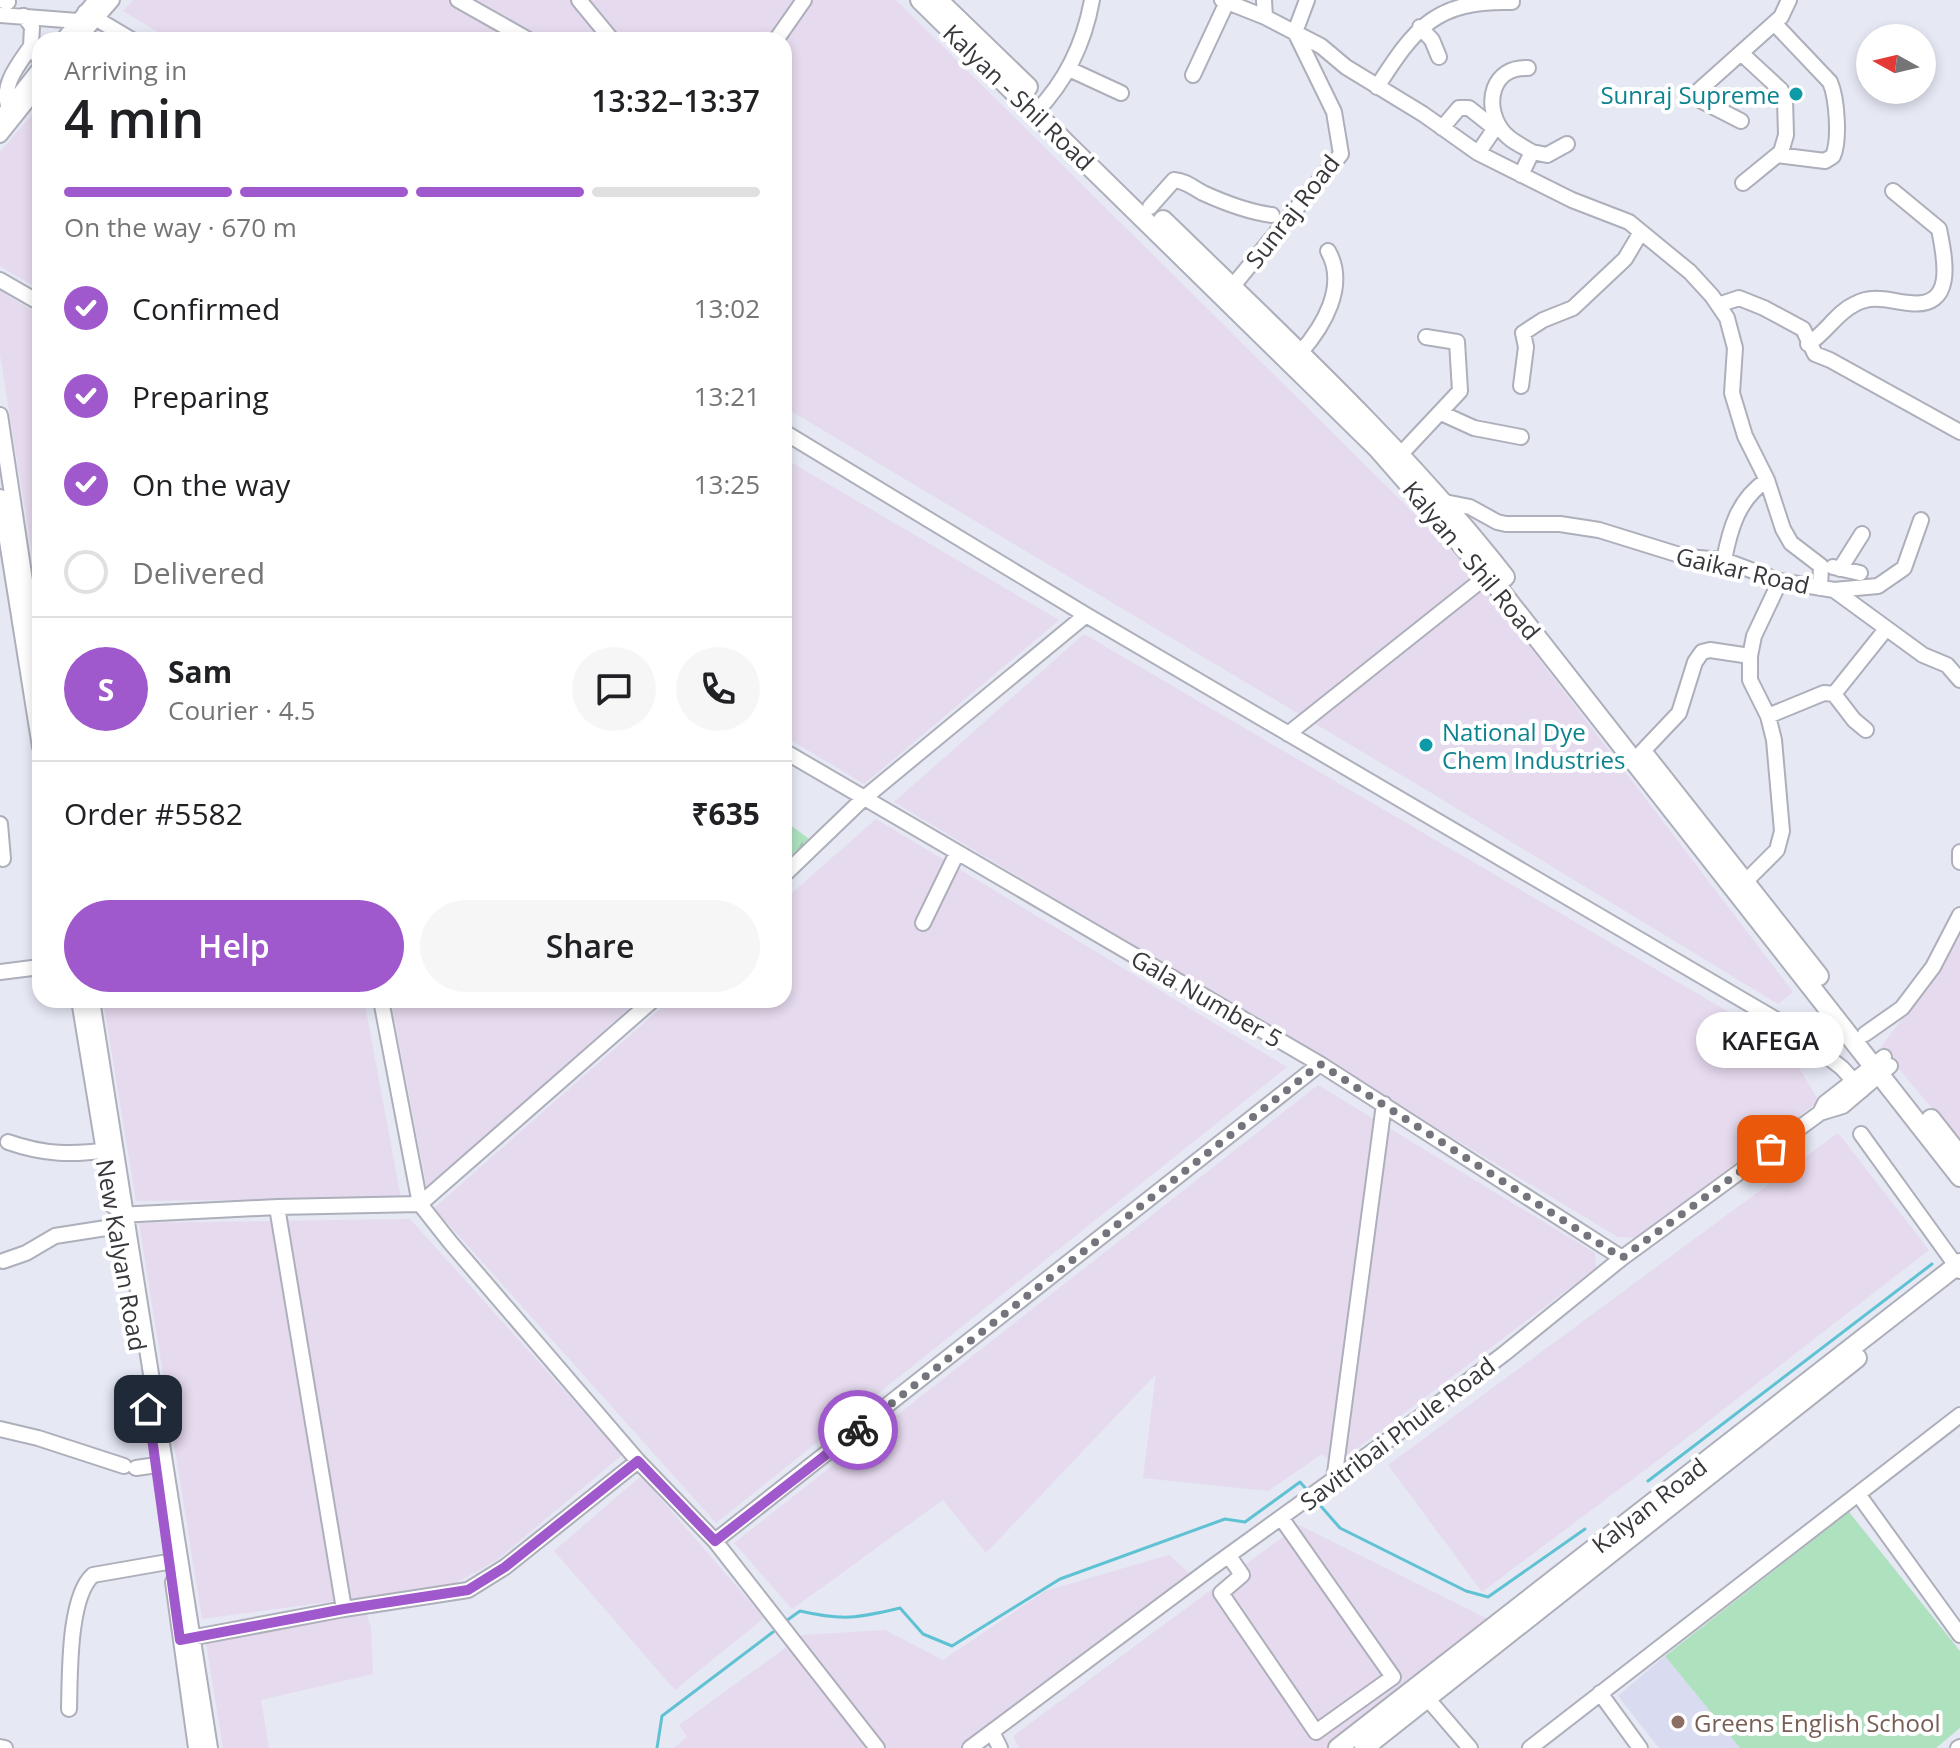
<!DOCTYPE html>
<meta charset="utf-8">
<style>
body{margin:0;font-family:"Open Sans",sans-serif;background:#f6f6f6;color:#202124;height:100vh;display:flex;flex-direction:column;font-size:30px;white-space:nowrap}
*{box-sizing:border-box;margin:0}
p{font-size:26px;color:#757577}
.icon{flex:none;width:44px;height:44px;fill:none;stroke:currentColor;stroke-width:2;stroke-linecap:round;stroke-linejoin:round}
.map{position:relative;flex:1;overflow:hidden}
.panel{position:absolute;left:32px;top:32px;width:760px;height:976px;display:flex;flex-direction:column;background:#fff;border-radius:24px;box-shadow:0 4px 12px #0003}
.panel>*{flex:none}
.needle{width:52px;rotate:278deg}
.tools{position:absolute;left:1856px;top:24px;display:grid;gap:16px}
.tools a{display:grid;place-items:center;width:80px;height:80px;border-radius:50%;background:#fff;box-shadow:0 4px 12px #0003;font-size:40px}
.pin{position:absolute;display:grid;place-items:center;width:68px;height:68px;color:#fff;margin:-34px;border-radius:16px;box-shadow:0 4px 12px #0006}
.courier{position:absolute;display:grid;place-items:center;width:80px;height:80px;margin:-40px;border:6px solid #a059cd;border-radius:50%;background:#fff;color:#222;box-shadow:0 2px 10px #0007}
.bubble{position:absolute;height:56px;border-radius:28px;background:#fff;box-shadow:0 4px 12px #0003;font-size:26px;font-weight:600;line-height:56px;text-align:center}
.head em{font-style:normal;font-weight:600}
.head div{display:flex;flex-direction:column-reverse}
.head{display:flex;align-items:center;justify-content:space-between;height:136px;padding:0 32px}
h1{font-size:52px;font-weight:600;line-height:60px}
.bar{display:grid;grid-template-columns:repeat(4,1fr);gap:12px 8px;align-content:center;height:96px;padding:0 32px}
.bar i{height:10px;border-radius:6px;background:#e0e0e0}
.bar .current{background:#a059cd}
.bar p{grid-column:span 4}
.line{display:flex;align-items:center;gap:20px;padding:0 32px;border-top:2px solid #e0e0e0}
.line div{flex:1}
.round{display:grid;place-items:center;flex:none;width:84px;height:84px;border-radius:42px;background:#f6f6f6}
ol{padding:0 32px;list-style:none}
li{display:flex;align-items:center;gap:24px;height:88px}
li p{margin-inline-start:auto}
li .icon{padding:8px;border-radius:50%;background:#a059cd;color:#fff;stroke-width:4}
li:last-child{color:#757577}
li i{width:44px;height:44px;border:4px solid #e0e0e0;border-radius:50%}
.button{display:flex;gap:16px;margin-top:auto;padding:16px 32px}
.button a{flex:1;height:92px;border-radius:48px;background:#a059cd;color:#fff;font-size:32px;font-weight:600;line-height:92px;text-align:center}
.button a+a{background:#f6f6f6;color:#202124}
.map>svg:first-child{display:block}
</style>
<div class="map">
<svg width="1960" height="1748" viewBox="0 0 1960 1748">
<defs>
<pattern id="forest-firs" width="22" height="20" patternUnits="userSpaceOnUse" patternTransform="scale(2)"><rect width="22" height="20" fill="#aee2bf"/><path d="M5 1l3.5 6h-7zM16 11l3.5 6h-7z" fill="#96c2a5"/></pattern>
</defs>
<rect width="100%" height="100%" fill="#e6e8f4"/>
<path fill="#e6daee" d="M133,0h763l576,571 321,421 -15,12 -350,-213 -644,-384v-367h-613l-48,-29z
M40,105v185l-40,-24v-114z
M0,291l40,24v289l-40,-250z
M784,458l275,162 -195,164 -80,-48z
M1084,634l725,425 -10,9 20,33 -183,137 -18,-1 -724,-435z
M876,819l411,248 -571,456 -282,-315 236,-208h114v-100z
M1960,919v223l-79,-95 46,-62z
M103,1000h261l37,198 -265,3z
M391,1000h247l-211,189z
M1318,1085l277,168 1,15 -262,198 -12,-12 -54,37 -125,-13 13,-104 -170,179 -43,-53 -151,109 -58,-66z
M1838,1133l91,117 -276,214 -171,128 -94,-127z
M410,1219l212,236 -125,105 -45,25 -250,34 -63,-396z
M641,1476l123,142 -89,72 -121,-139z
M1299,1525l189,94 -159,129h-310l-6,-12z
M1169,1555l21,19 -231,174h-285l13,-11 -8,-12 124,-90 82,-5 58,30 102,-69z
M367,1615l4,13 2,46 -112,26 8,48h-46l-18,-111z"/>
<path fill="#d9dcf0" d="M1665,1656l75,92h-81l-41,-52z"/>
<path fill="url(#forest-firs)" d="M784,820l25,19 -25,23z"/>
<path fill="#aee2bf" d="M1849,1512l111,139v77l-24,20h-196l-75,-92z"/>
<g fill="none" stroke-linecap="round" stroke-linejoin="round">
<path stroke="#5fc2d3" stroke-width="3" d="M1648,1481l284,-217
M1319,1504l21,24 126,63 22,6 97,-68
M786,1621l14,-10c43,10 58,7 100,-3l23,26 29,12 108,-67 165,-60 20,3 55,-40 7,8
M657,1748l5,-32 111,-84"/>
<g stroke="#adafba" stroke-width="18">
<path id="minor" d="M0,0l8,2
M458,0l71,40
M579,0l33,40
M1222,0l43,17 56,29 25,21 77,47 55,39 94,47 57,22 61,50 22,24 15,22 8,30 -3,45 13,43 22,44 16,49 8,14 30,23 -1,22
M1264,0l1,17
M85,12l47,28
M0,15l78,6
M24,16l8,11 -1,19 9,14
M1774,23l56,59c7,16 10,58 3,74l-8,5 -48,-6
M1420,27l12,13 7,17
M63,40l33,-40
M77,40l35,-40
M776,40l28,-40
M1741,53l40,37 4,9 1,36 -5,17 -38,31
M1069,69l52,24
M1193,75l34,-73
M1377,87c38,-59 58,-87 135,-85
M9,108c-9,-23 10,-44 22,-62
M1036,112c31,-32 48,-68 56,-112
M0,119l40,-51
M1741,121l-43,-22 -2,-6 85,-76 8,-17
M1442,128l17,-20h10l24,19v4l-15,22
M0,135l40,-50
M1532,152l15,3 20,-11
M1521,175l11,-23c-11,-7 -24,-12 -31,-23 -18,-26 -8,-63 27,-61
M1150,207l24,-27c12,1 18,7 29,13 22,10 45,19 69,22
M0,280l40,23
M1232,287l109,-133 -7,-42 -39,-80 12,-32
M1718,305l21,-7 25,10 39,21 12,25 15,6 130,72
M1808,344c18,-11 29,-32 47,-40 18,-10 35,-3 54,-1 47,6 36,-44 30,-74l-46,-38
M1300,353c23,-26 48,-67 28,-102
M1521,386l5,-39 -3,-14 20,-13 30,-12 52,-49 16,-27
M1441,413l33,15 47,9
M0,415l40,265
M784,432l302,183 706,414 50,39 20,22
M1400,455l60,-64 -3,-49 -31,-5
M0,497l40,250
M1439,506l6,-4 25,5 27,15 9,2h54l39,6 87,27 38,3 56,21 54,9 89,65 24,10 13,15
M1724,560c6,-31 14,-61 43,-80
M1833,567l27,6
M1840,569l22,-35
M1834,590l44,-4 26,-18 17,-48
M1750,656l4,-20 26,-55
M1834,694l52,-65
M1768,716l56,-23 10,1 20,26 12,10
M1288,734l200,-159
M784,751l536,313 302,194
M1642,752l37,-39 16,-51 7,-10 8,-2 40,6v24l18,36 6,24 8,91 -5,19 -32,32
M0,824l3,35
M1960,852v10
M784,875l79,-76 223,-184
M923,923l34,-70
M0,972l40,-5
M79,1000l34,206
M92,1000l118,748
M381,1000l39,204 30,38 188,219 77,80
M1865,1034l37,-26 31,-41 27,-52
M1820,1113l23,-7 47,-40
M1861,1134l99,137
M8,1142c37,13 64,13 102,8
M118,1215l159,-8 143,-3 233,-204
M3,1261l23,-8 29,-17 70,-11
M0,1429l38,9 86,28
M136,1468l28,-4
M1334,1481l50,-377
M1858,1494l102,141
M1229,1556l13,19 -21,18 95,139 77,-55 -111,-158
M173,1582l23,166
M344,1609l124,-19 37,-23 133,-106
M185,1639l159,-30 -67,-402
M1421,1691l49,57
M1600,1693l40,55
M69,1709c1,-32 -1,-112 24,-134l86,-15
M992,1732l8,16
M0,1747l5,1
M877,1748l-162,-207 605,-477
M970,1748l241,-180 223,-161 71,-54 117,-95 198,-145 5,-10 59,-46
M1530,1748l430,-333
M1958,1748l2,-1"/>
</g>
<g stroke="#adafba" stroke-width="22">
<path id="major" d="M920,0l458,449 110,126 472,602
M938,0l90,87
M1163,220c118,115 240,227 342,357
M1644,754l175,222
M1931,1119l29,37
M1338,1748l622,-485
M1364,1748l493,-390"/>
</g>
<use href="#minor" stroke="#fff" stroke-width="14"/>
<use href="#major" stroke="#fff" stroke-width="18"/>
</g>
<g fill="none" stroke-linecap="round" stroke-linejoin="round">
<path stroke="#74757c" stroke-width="8" stroke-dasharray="0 14.4" d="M858,1430l462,-366 302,194 149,-109"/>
<path stroke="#a059cd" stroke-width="10" d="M148,1409l32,231 164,-31 124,-19 37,-23 133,-106 77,80 143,-111"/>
</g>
<g fill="#0f9aa8" stroke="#fff" stroke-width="3">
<circle cx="1796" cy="94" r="8"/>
<circle cx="1426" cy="745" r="8"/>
</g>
<circle fill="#8d6e63" stroke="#fff" stroke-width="3" cx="1678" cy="1722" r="8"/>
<g text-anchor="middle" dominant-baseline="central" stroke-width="8" stroke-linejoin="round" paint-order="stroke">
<g font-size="24" fill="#0d838f" stroke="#fff" text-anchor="end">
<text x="1780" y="94">Sunraj Supreme</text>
<text x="1442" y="731" text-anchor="start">National Dye<tspan x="1442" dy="28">Chem Industries</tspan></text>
</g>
<g font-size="24" fill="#37373c" stroke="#fff">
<text transform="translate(1019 97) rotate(44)">Kalyan - Shil Road</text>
<text transform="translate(1292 211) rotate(-52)">Sunraj Road</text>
<text transform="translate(1472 560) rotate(50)">Kalyan - Shil Road</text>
<text transform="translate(1743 570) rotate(13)">Gaikar Road</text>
<text transform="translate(1207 998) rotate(30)">Gala Number 5</text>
<text transform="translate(122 1255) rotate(80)">New Kalyan Road</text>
<text transform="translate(1397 1433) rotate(-37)">Savitribai Phule Road</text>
<text transform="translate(1649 1505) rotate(-38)">Kalyan Road</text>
</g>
<g font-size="24" fill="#785e54" stroke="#fff" text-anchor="start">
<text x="1694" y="1722">Greens English School</text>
</g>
</g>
</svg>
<div class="tools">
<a><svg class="needle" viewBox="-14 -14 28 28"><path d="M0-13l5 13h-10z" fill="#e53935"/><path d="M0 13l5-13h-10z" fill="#757577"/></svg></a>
</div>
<div class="pin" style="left:1771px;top:1149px;background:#ea580c"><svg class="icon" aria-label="bag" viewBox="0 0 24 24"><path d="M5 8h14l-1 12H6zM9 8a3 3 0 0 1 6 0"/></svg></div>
<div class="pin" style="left:148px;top:1409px;background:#1f2937"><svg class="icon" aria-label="home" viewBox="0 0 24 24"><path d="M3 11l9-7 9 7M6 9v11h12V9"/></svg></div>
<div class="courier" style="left:858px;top:1430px"><svg class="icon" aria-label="bike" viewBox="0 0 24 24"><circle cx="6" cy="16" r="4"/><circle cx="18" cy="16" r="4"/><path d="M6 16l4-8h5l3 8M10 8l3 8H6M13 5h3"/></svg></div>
<div class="bubble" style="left:1696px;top:1012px;width:148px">KAFEGA</div>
<section class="panel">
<div class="head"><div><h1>4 min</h1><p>Arriving in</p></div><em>13:32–13:37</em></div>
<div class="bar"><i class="current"></i><i class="current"></i><i class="current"></i><i></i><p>On the way · 670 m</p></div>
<ol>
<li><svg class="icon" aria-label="check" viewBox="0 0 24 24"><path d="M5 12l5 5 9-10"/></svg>Confirmed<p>13:02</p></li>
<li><svg class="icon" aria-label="check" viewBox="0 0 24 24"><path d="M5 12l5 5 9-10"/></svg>Preparing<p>13:21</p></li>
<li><svg class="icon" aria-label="check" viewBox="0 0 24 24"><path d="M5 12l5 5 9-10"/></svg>On the way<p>13:25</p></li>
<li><i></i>Delivered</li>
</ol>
<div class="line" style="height:144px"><b class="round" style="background:#a059cd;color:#fff">S</b><div><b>Sam</b><p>Courier · 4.5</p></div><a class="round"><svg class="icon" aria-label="chat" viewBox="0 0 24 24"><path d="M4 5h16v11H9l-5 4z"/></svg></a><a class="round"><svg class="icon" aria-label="phone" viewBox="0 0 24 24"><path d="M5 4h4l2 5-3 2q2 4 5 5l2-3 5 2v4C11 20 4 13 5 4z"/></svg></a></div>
<div class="line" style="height:104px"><div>Order #5582</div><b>₹635</b></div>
<div class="button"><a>Help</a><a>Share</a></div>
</section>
</div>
